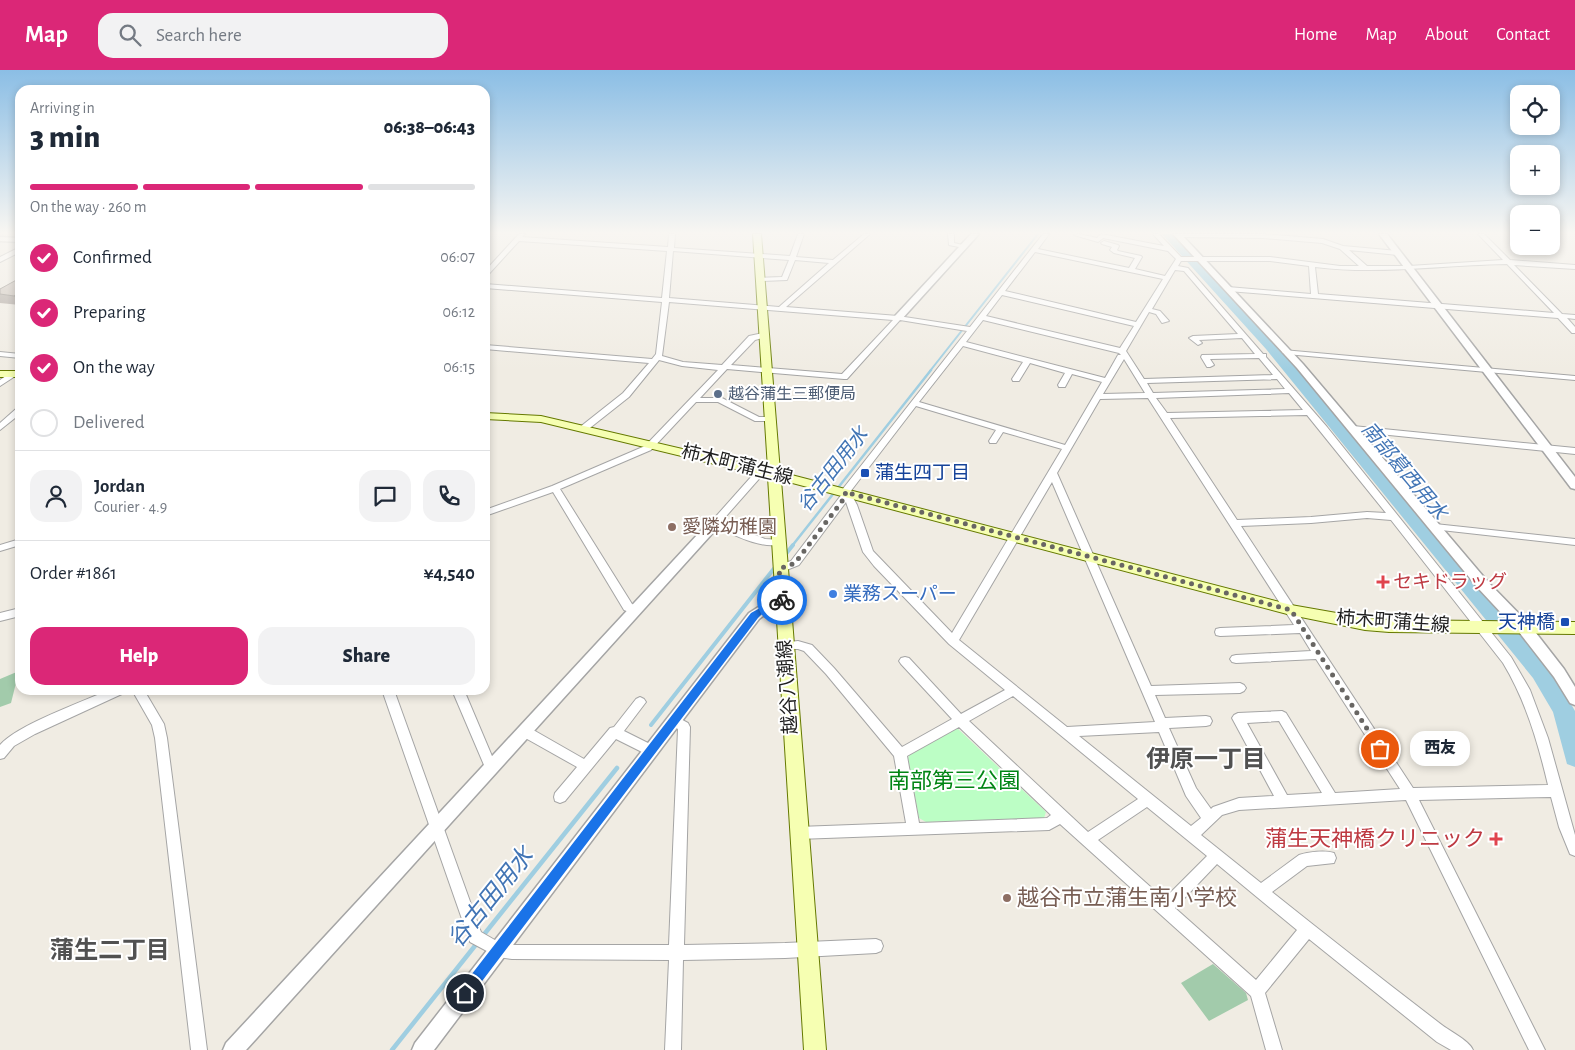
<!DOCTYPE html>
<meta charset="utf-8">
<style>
body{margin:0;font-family:"Alegreya Sans","Noto Sans JP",sans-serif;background:#f2f2f3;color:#1f2937;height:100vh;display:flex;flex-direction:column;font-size:19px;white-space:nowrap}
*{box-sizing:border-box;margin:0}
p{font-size:16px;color:#747a83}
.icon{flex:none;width:28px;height:28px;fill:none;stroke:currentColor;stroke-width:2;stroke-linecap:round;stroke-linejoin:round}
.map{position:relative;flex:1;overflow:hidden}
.panel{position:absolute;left:15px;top:15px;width:475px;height:610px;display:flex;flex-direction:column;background:#fff;border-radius:15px;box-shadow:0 2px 8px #0003}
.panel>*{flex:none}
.buttons{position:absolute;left:1510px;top:15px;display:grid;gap:10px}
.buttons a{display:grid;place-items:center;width:50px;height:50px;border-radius:10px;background:#fff;box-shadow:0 2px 8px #0003;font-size:25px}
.pin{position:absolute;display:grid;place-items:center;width:42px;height:42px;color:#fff;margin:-21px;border:2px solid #fff;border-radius:50%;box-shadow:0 1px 5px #0007}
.courier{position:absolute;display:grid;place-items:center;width:50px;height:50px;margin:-25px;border:4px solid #1a73e8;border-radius:50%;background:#fff;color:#222;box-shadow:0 1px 6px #0007}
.bubble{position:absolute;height:35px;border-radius:15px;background:#fff;box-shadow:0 2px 8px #0003;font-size:16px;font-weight:800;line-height:35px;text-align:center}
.summary em{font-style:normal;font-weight:800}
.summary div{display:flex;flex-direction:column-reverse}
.summary{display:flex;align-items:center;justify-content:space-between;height:85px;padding:0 15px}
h1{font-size:32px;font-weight:800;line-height:38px}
.bar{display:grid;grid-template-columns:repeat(4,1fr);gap:8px 5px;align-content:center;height:60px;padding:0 15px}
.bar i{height:6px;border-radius:4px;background:#e0e1e3}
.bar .active{background:#db2777}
.bar p{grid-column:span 4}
.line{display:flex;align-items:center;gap:12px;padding:0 15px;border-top:1px solid #e0e1e3}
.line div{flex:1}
.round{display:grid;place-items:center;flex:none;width:52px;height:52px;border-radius:15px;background:#f2f2f3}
ol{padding:0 15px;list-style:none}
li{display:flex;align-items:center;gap:15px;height:55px}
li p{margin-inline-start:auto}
li .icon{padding:5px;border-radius:50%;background:#db2777;color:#fff;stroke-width:4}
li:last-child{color:#747a83}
li i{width:28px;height:28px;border:2px solid #e0e1e3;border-radius:50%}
.action{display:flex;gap:10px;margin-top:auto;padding:10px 15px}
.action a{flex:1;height:58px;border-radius:15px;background:#db2777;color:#fff;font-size:20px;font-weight:800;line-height:58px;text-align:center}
.action a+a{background:#f2f2f3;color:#1f2937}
header{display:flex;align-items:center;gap:30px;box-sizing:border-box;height:70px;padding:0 25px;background:#db2777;color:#fff}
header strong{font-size:24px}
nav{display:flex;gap:28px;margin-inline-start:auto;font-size:18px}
.search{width:350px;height:45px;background:#f2f2f3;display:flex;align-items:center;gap:12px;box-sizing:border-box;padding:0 18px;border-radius:15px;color:#747a83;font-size:19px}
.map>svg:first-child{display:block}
</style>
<header>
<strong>Map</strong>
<div class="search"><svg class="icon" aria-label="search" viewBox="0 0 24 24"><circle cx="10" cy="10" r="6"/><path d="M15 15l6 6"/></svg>Search here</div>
<nav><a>Home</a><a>Map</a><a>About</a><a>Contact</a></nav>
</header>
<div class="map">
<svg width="1575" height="980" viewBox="0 0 1575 980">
<rect width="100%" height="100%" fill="#f0ece3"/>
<path fill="#a2cbab" d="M19,601l-8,32 -11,4v-28z
M1213,894l33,29 2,7 -39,21 -28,-38z"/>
<path fill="#bcfec5" d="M957,658l89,84 -2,6 -118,4 -7,-4 -11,-59 1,-4z"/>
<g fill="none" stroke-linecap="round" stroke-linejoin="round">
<path stroke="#9fcee1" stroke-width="2" d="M930,301l108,-137"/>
<path stroke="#9fcee1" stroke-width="2.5" d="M792,476l139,-176"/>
<path stroke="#9fcee1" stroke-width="4" d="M785,485l8,-10
M651,655l125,-159"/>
<path stroke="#9fcee1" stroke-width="4.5" d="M482,867l135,-169
M392,980l86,-108"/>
<path fill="#9fcee1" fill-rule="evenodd" d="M1162,164h11l103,109 273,323 26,45v56l-8,-3 -14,-52 -20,-34 -267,-329z"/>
<g stroke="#a5a5a5" stroke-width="2">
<path id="minor" d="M519,164h6l-3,3 146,10 1,-13h6l-1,14 116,8 8,-22h6l-8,23 37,3 31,-26h6l-84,73 112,9 72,11 73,-93h6l-11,15 91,19 6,-10 -21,-5 -4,-3 2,-3 -10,-3 -1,-1 3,-2 14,4 1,1 -2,4 1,1 23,5 1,1 -7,12 30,7 11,-17 -8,-8 -65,-13 -5,4 -24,-7 5,-1 18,4 4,-4 63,12 -11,-12h6l22,23h89l70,9h19l-19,-17 -18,-6 -59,-5 -85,-1 -3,-2 1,-1h87l60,5 20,7 55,5 3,2 -3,2 -49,-5 18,16h42l94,-6 -25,-26h6l26,26 65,5v4l-61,-4 48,49 13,1v4l-8,-1 8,9v6h-3l-14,-15 -330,-27 -3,-2 3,-2 83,7 -2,-28 -39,-5h-89l-3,5 10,2 75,86h3v3l61,70 184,230 19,33 18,48 27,97v21l-5,-2 -11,-27 -8,-30 -132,3 126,250h-16l-123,-250 -167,10 -17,5 -21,20 60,48 38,-28c9,-3 26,-5 35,-2l2,5 -2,5 -27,3 -35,26c55,44 110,87 166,130 9,8 31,18 35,28h-22l-14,-8 -128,-103 -44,54 17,57h-16l-15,-54 -191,-172 -11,6 -251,9 -5,-2 -2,-4 2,-4 5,-2 108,-4 -12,-67 -68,-82 -22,-23 -6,-2h-17l-2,-3 2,-3 17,-2 14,4 22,23 68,79 50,-28 -51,-55 -2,-3 2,-3 4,-1 4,1 52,56 44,-24 -56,-46 -75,-78 -11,-14 -17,-50 -47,63 -20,8 -5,-4 1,-3 16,-5 51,-67 -2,-2 2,-2 125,-159 -67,-11 -53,59h-3l-117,-10 -27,29h22l37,19h14v4h-18l-37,-19h-22l-45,48 -91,39 72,115 6,3 1,3 -1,3 -4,1 -10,-4 -71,-118 -68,24v-6l67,-24 93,-40 73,-76 -36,-4 -23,-6 -30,37 -43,34h-6v-4l43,-34 26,-30 -164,-14v-4l167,14 4,-5 6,-52 -177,-14v-4l177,14 5,-47 -148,-10 -32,35 -2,1v-6zM673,181l116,9 -7,17 -24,1v2l2,1 27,-1 8,-20 34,3 -50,44 -110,-9zM1035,182l128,27 -27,43 -131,-31zM1507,194l47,49 -236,-19 -3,-27c64,8 128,-2 192,-3zM1175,200l9,1 54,63 -45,2 -4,2 9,7 4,-2 -3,-3 43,-2 13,16 -53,1 -1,2 6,10h3l4,-2 -4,-6 49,-1 14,17 -129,4 -18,-28 23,-39 7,2 6,9 7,-2 -9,-10 -8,-2zM1002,225l132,31 -14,22 -134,-32zM669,232l224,18 -51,54 -111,-9 24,-25 11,-3 1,-2 -4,-2 -14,3 -27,29 -39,-3 -21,-6zM983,250l136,33 2,2h-3l-13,23 -139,-36zM963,276l60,16 -11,17 1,2h6l11,-18 35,10 -7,12 1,2h6l7,-13 30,8 -37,63 -146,-43zM1124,289l21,34 -42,1zM1277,309l8,10 -132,4 -6,-10zM1289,323l14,17 -136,3 -11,-15zM1148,328l146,227 -74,3 -4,1 -1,3 1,3 4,1 80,-3 11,18 -75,4 -4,1 -2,3 2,3 4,1 80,-4 84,130 -65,4 -49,-80 -4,-2 -44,2 -4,2 -2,3 42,78 -35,2 -26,9 -2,2 -15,-21 -27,-60 37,-2 4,-1 2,-4 -2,-4 -4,-1 -41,2 -10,-23 85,-2 4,-2 2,-3 -2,-3 -4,-2 -89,3 -94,-213 43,-74zM916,336l80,24 -7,11 1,2h6l7,-11 59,17 -110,184 -79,-82 -16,-46 -7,-13zM1307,345l79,98 -19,-1 -56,5 -74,3 -67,-102zM1052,412l103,240 -88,5 -108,-87zM1367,448l24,2 112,143c23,38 35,80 45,122l-135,3 -172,-262 70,-3zM1013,626l125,103 -50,33 -119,-111zM1279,651l43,72 -35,2 -40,-72zM959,657l92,88 -4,3 -128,5 -12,-67zM1159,662l27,64 15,22 -10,8 -112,-90zM1147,737l60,49 -43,43 -66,-59zM1217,794l80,66 -41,50 -81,-72z
M948,164h6v9l13,3 -3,2 -15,-3z
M20,177v5l-20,10v-5z
M1283,280l292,26v4l-289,-26 -4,-2z
M0,282l20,2v4l-20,-2z
M13,301h6l1,2 -20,13v-6z
M17,338h3v6l-20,16v-7z
M1353,356l222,22v6l-225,-23 -1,-2z
M762,397l4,3 -1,2 -44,50 44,17 16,1 2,2 -2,2c-21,6 -50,-11 -69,-19l-2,-2 49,-55z
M1435,454l140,15v6l-143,-16 -2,-2 2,-2z
M20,469v6l-20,6v-6z
M20,538v8l-20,5v-8z
M109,620h17l-2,3 -89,41 -21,12 -10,12 -4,1v-14c17,-20 82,-43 109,-55z
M132,620h12l20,34 3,14 40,312h-16l-36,-312 -3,-13z
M382,620h12l87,242 19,11 12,2h157l9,-216 -7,-4 -2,-4 2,-4 4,-1 13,7 2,4 -6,218 101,-2 91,-4 5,2 2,5 -2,5 -5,2 -91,5 -102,2 -2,90h-16l4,-90 -157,-1 -14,-2 -28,-15z
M452,620h12l33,78 -2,4 -4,1 -4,-1z
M640,627l4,2 2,3 -22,29 32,16 2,4 -2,4 -4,1 -4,-1 -32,-16 -51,62 -5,2 -5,-2 -1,-4 1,-4 22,-26 -57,-32 -2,-4 2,-4 4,-1 4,1 56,32 26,-31 4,-1 22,-28z"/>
</g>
<g stroke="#a5a5a5" stroke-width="3">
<path id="tertiary" d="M971,164h8l-78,86h-6v-4z
M1173,164h8l122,130 185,218 41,42 35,45 11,18v18l-5,-2 -16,-26 -35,-45 -41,-44 -181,-220z
M1379,164h8l188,243v12l-4,-1z
M0,167l20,1v4l-20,-1z
M715,449l6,4 -2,3 -473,524h-23l3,-7 485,-523z
M783,534l5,2 2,3 -2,3 -25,4 -4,3 -325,431h-22l3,-7 334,-430 11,-7z"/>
</g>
<g stroke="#657900" stroke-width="2">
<path id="secondary" d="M753,164h8l19,238 511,133 74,13 24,2 186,2v12l-186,-2 -24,-2 -74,-15 -510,-135 45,570h-22l-36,-573 -227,-55 -56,-3v-6l56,3 227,53z
M0,301h20v6h-20z"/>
</g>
<use href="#minor" fill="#fff" fill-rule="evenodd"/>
<use href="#tertiary" fill="#fff" fill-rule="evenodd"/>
<use href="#secondary" fill="#f6ffb2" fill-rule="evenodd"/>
</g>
<path fill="#aca49d" d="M20,208v27l-20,-2v-14z"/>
<path fill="#8c867f" d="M20,222v12l-6,-8z"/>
<path fill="#c8bfb6" stroke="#8c867f" d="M20,208v14l-6,4 -14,-2v-5z"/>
<linearGradient id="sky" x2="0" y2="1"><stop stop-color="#8bbee5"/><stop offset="0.54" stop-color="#f8f6f2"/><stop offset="1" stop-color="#f8f6f2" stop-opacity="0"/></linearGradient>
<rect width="1575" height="301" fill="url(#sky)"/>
<path fill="#1a73e8" d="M782,527l4,3v12l-24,2 -4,4 -288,379 -5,2 -4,-2 -2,-4 2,-5 290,-375 9,-5 18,-1v-7z"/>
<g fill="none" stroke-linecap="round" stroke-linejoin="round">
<path stroke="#686663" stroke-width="5" stroke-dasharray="0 9" d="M782,530l-3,-31 16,-6 51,-67 -1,-4 446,118 89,139"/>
</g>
<circle fill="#5c6f8a" stroke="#fff" stroke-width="2" cx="718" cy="324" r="5"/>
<g fill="#1a4fb4" stroke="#fff" stroke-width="2">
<rect x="860" y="398" width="10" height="10" rx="2.5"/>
<rect x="1560" y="547" width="10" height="10" rx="2.5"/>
</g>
<g fill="#8d6e63" stroke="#fff" stroke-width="2">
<circle cx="672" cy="457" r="5"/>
<circle cx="1007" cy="828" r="5"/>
</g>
<g fill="#e0444e" stroke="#fff" stroke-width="2">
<path d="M1380.5 504.5h5v5h5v5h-5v5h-5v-5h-5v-5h5z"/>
<path d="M1493.5 761.5h5v5h5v5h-5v5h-5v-5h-5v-5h5z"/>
</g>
<circle fill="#3f7fe0" stroke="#fff" stroke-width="2" cx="833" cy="524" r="5"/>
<g text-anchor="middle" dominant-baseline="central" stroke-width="4" stroke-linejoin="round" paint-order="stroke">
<g font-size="16" fill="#4e5e75" stroke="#fff" text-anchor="start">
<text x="728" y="324">越谷蒲生三郵便局</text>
</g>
<g font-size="19" fill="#1e1e1e" stroke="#fff">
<text transform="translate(737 395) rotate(14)">柿木町蒲生線</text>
<text transform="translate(1393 552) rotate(4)">柿木町蒲生線</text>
<text transform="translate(788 617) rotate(-94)">越谷八潮線</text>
</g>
<g font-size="19" fill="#164399" stroke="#fff" text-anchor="start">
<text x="875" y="403">蒲生四丁目</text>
<text x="1555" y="552" text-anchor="end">天神橋</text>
</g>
<g font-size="19" fill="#785e54" stroke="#fff" text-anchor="start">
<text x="682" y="457">愛隣幼稚園</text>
</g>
<g font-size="19" fill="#be3a42" stroke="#fff" text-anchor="start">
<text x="1393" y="512">セキドラッグ</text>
</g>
<g font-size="19" fill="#366cbe" stroke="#fff" text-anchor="start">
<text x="843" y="524">業務スーパー</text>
</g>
<g font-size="20" font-style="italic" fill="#4275b5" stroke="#fff">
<text transform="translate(833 400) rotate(-52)">谷古田用水</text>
<text transform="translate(1404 401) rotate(50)">南部葛西用水</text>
</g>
<g font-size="22" fill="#028515" stroke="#fff">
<text x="954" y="711">南部第三公園</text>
</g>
<g font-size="22" fill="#be3a42" stroke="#fff" text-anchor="end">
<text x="1485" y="769">蒲生天神橋クリニック</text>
</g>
<g font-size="22" fill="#785e54" stroke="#fff" text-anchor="start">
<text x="1017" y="828">越谷市立蒲生南小学校</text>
</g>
<g font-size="24" font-weight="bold" fill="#515151" stroke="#fff">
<text x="1206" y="690">伊原一丁目</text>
<text x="110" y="881">蒲生二丁目</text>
</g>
<g font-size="24" font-style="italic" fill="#4275b5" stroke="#fff">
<text transform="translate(491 828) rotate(-51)">谷古田用水</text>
</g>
</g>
</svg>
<div class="buttons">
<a><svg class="icon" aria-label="locate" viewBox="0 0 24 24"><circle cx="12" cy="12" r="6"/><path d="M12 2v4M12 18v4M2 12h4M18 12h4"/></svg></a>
<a>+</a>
<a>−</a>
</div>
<div class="pin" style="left:1380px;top:679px;background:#ea580c"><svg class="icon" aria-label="bag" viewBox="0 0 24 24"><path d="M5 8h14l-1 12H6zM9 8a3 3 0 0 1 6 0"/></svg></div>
<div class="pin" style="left:465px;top:923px;background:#1f2937"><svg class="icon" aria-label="home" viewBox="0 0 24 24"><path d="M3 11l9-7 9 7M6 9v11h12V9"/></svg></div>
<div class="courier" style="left:782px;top:530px"><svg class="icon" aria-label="bike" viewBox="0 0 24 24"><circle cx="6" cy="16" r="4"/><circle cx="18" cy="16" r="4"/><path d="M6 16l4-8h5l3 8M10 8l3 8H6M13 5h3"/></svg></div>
<div class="bubble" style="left:1410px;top:661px;width:60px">西友</div>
<section class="panel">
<div class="summary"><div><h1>3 min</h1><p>Arriving in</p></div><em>06:38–06:43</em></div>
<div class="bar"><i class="active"></i><i class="active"></i><i class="active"></i><i></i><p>On the way · 260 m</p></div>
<ol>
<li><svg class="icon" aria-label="check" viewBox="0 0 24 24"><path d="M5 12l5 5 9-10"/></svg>Confirmed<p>06:07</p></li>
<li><svg class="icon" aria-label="check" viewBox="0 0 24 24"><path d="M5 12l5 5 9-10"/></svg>Preparing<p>06:12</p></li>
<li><svg class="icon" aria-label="check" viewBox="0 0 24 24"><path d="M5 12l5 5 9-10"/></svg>On the way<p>06:15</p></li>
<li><i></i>Delivered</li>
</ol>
<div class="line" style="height:90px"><a class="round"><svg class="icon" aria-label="person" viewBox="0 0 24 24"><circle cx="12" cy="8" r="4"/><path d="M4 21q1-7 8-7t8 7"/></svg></a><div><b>Jordan</b><p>Courier · 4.9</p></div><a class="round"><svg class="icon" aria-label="chat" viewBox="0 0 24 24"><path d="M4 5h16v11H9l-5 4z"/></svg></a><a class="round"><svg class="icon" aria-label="phone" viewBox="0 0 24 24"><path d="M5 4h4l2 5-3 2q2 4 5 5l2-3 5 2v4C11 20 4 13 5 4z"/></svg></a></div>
<div class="line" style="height:65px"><div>Order #1861</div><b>¥4,540</b></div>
<div class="action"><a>Help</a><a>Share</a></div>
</section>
</div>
